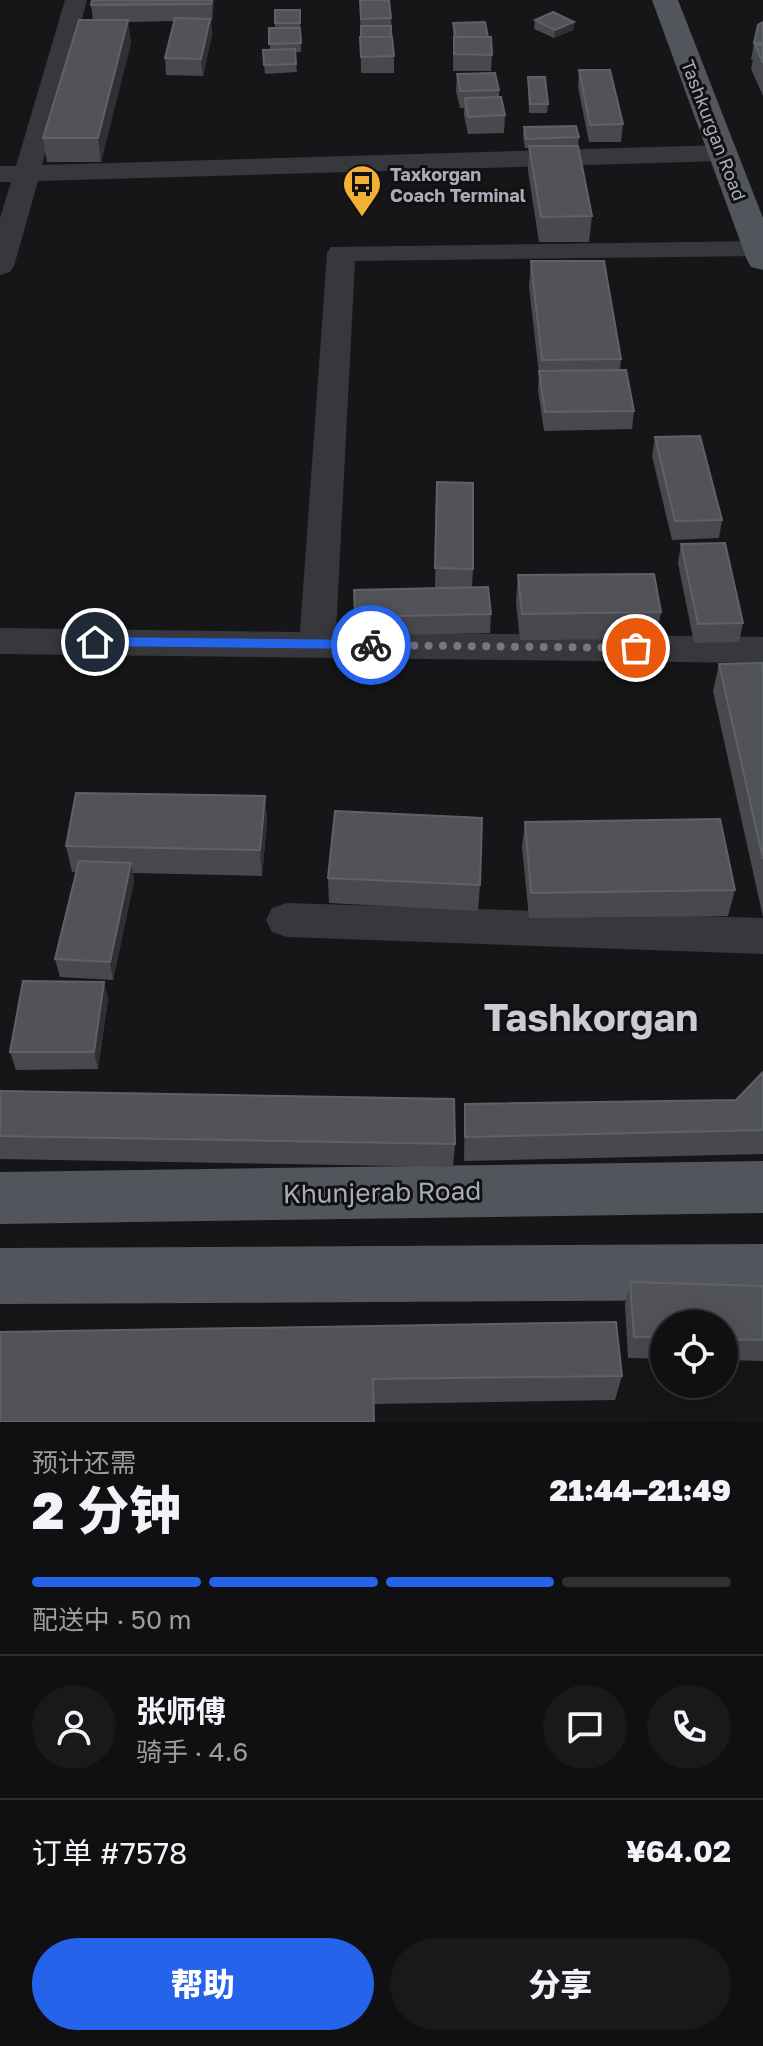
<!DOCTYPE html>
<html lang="zh">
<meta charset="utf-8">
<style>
body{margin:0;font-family:"Golos Text","Noto Sans SC",sans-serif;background:#19191b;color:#f1f3f6;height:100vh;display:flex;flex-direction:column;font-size:30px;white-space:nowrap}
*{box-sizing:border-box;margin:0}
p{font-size:26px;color:#9c9d9f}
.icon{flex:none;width:44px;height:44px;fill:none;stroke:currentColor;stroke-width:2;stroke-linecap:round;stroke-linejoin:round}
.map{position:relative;height:1422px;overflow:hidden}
.side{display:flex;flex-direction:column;background:#101012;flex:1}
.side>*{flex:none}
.fabs{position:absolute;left:650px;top:1310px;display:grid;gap:16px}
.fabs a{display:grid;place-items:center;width:88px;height:88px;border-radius:50%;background:#101012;box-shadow:0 8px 32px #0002,0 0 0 2px #303032;font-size:40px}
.pin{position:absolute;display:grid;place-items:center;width:68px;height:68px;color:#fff;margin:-34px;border:4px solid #fff;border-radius:50%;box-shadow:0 2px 8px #0007}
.courier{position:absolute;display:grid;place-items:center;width:80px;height:80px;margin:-40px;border:6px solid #2563eb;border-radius:50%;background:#fff;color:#222;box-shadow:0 2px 10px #0007}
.head em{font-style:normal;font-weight:800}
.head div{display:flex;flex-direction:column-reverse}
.head{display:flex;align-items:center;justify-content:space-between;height:136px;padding:0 32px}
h1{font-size:52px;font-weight:800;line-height:60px}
.bar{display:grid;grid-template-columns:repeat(4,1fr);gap:12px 8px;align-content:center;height:96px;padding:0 32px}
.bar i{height:10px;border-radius:6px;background:#303032}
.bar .selected{background:#2563eb}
.bar p{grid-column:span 4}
.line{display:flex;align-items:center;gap:20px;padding:0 32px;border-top:2px solid #303032}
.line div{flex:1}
.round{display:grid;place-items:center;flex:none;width:84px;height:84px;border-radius:42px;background:#19191b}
.cta{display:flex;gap:16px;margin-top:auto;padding:16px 32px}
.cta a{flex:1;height:92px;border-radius:48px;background:#2563eb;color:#fff;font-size:32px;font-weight:800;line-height:92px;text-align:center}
.cta a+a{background:#19191b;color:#f1f3f6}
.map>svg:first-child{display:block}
</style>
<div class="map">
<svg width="763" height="1422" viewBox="0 0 763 1422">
<rect width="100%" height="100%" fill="#161618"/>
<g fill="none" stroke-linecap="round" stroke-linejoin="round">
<path fill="#37383d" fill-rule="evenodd" d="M65,0h22l-45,165 681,-20 9,2 4,6 -4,6 -9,2 -685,20 -24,85 -4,6 -10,3v-57l11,-36h-11v-16h16z
M763,241v14l-4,1 -404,5 -19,371 427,5v26l-763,-9v-26l300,4 27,-379 4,-6z
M287,903l476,15v36l-476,-17 -15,-5 -6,-12 6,-12z"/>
<path fill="#53555c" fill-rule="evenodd" d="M652,0h26l85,218v52l-12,-3 -4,-7z
M763,1161v52l-763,11v-52z
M763,1244v56l-763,4v-56z"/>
</g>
<path fill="#47494d" d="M92,0h122l-2,21h-1l1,14 -9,41 -37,-1 -1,-17 9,-37 -46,1 3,21 -30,119h-54l-4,-24 50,-118 -2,-15z
M360,0l31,18 3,38v17h-33z
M275,10h25l1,42h-6l2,20 -32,2 -2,-24h7l-1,-22h6z
M535,20l39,2 -1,8 -19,8 -20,-9z
M763,22v74l-12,-27 2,-9h-2l3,-17z
M453,23l39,32 -1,16h-38z
M579,70l44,54 -2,18h-32l-11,-55z
M457,74l42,16v7l6,18 -1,18 -36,1 -4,-19v-7h-4l-4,-17z
M528,77l20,27 -1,9h-18z
M524,127l55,10 -1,10 14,69 -3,26h-50l-11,-71 1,-23h-4l-2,-12z
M531,261l90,98 -1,11 14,41 -2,18 -88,2 -6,-41 1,-16 -10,-87z
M655,437l67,83 -3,18 -47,2 -20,-84z
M437,482l36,87 -1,18 19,27 -1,19 -135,3 -1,-46 105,-3h-24z
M681,544l62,79 -4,19 -45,1 -16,-80z
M518,575l143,37 -5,27 -136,1 -4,-38z
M719,664l44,4v249l-50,-226z
M265,796l2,26 -5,54 -129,-3 1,8 -21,99 -53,-3 -5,-18 21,-87h-4l-6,-26z
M525,822l210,68 -7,26 -199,2 -7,-71z
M328,878l152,7 -2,26 -149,-8z
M104,982l4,17 -10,70 -82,1 -6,-18z
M763,1072v82l-299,7 1,-57 271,-4z
M0,1091l455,53 -2,23 -453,-8z
M630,1282l133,4v75l-39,-1v-36h-60v35l-36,-1 -3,-54z
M0,1332l622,44 -7,24 -241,4z"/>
<path fill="#2f3033" d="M212,0h2v7l-2,14z
M210,19l2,16 -9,41 -2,-17z
M128,20l3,23 -30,119 -3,-24z
M574,22l-1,8 -19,8 1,-8z
M265,796l2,26 -5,54 -2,-26z
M131,863l3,18 -21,99 -3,-18z
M104,982l4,17 -10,70 -4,-17z"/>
<path fill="#525359" stroke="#5f6168" stroke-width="2" d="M92,0h120l-1,4 -120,1z
M360,0h29l2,18 -30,1z
M275,10h25v13h-25z
M553,12l21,10 -19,8 -20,-10z
M175,18l35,1 -9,40 -36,-1z
M79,20h49l-30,118h-55z
M485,22l3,15h-32l-3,-14z
M763,22v21h-9l4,-18z
M361,26h30v11h-30z
M269,28h31l1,15 -32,1z
M360,37h32l2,19 -33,1z
M454,37h37l1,18 -38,-1z
M755,45h8v18z
M295,49l1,15 -32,1 -1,-15z
M579,70h31l13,54 -33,1z
M495,73l4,17 -39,1 -3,-17z
M528,77h17l3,27h-18z
M501,97l4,18 -37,2 -3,-19z
M576,126l3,11 -53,2 -2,-12z
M529,146h49l14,70 -51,1z
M531,261h73l17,98 -79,1z
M626,370l8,41 -89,1 -6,-41z
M700,436l22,84 -47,1 -20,-84z
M437,482l36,1v86l-38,-1z
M725,543l18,80 -45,1 -17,-80z
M654,574l7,38 -139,2 -4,-39z
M488,587l3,27 -136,3 -1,-27z
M762,663l1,5v191l-44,-195z
M76,793l189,3 -5,54 -194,-4z
M335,811l147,7 -2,67 -152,-7z
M720,819l15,71 -204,3 -6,-71z
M79,861l52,2 -21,99 -55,-3z
M23,981l81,1 -10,70h-84z
M763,1072v58l-298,7v-33l271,-4z
M0,1091l454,8 1,45 -455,-8z
M630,1282l133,4v54l-39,-1v-15h-60v13h-30z
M616,1322l6,54 -249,3 1,43h-374v-90z"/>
<path fill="#2563eb" d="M95,637l276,3 7,5 -7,4 -276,-3 -6,-4z"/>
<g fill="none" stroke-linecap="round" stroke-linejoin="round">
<path stroke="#757880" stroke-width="8" stroke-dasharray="0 14.4" d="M371,645l265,3"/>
</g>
<defs>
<g id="bus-pin" transform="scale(2)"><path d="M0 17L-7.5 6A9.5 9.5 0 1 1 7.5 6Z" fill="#f2b134" stroke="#111113"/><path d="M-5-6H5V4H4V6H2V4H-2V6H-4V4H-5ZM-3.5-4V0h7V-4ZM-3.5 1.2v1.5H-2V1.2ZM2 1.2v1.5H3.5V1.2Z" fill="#111"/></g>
</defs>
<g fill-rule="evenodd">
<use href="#bus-pin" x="362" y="184"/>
</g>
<g text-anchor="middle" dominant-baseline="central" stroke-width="6" stroke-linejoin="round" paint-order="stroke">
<g font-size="18" fill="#a8adb8" stroke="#111113">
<text transform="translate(714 130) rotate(69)">Tashkurgan Road</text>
</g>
<g font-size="18" font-weight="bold" fill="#a8adb8" stroke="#111113" text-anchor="start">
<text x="390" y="174">Taxkorgan<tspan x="390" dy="21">Coach Terminal</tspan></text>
</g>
<g font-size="26" fill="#a8adb8" stroke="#111113">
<text transform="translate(382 1192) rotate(-1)">Khunjerab Road</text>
</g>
<g font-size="38" font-weight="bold" fill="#c9ccd4" stroke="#111113">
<text x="591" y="1016">Tashkorgan</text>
</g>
</g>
</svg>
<div class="fabs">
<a><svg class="icon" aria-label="locate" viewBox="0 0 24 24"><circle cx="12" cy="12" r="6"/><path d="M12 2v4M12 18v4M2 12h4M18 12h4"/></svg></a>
</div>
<div class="pin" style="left:636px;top:648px;background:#ea580c"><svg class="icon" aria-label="bag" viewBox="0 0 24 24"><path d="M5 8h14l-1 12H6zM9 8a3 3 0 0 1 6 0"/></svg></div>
<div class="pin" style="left:95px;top:642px;background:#1f2937"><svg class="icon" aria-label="home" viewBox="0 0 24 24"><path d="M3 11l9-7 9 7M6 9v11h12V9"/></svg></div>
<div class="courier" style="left:371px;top:645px"><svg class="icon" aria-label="bike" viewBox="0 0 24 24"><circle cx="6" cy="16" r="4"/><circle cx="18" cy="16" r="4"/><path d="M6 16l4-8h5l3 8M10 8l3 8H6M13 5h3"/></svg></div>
</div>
<section class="side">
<div class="head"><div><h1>2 分钟</h1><p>预计还需</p></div><em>21:44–21:49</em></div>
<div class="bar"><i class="selected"></i><i class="selected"></i><i class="selected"></i><i></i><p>配送中 · 50 m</p></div>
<div class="line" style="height:144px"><a class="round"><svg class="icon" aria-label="person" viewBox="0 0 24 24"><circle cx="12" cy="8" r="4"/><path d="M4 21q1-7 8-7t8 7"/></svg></a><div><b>张师傅</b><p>骑手 · 4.6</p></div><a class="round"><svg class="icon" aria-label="chat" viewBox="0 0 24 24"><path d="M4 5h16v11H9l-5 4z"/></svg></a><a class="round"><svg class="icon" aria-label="phone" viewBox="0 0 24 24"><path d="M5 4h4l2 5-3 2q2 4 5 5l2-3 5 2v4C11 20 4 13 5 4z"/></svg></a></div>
<div class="line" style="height:104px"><div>订单 #7578</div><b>¥64.02</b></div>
<div class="cta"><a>帮助</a><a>分享</a></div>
</section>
